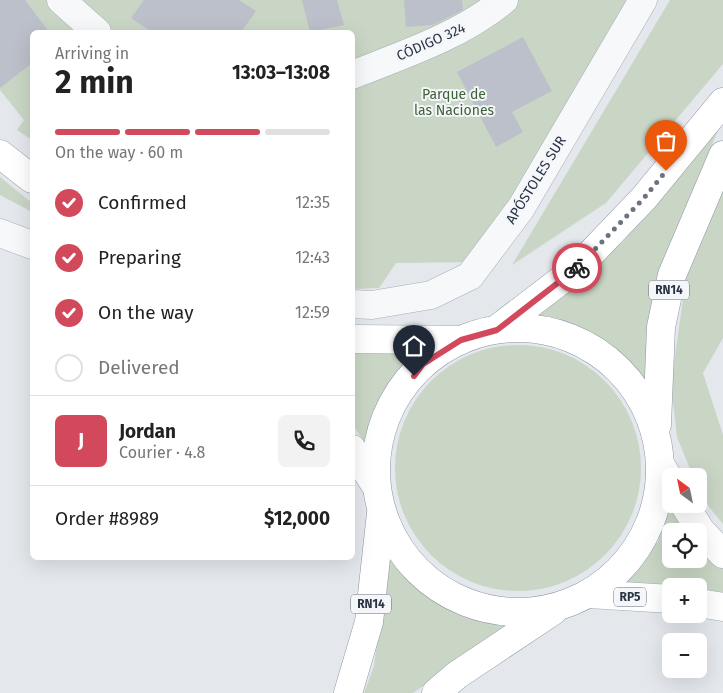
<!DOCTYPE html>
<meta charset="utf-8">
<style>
body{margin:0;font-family:"Fira Sans",sans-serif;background:#f2f2f2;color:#222;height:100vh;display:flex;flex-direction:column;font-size:19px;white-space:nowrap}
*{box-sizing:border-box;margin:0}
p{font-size:16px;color:#767676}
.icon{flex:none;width:28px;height:28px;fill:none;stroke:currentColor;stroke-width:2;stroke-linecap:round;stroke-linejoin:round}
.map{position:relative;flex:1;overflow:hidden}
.panel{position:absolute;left:30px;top:30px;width:325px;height:530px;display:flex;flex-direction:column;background:#fff;border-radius:8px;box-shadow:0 5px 20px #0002}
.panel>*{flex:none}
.needle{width:32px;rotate:327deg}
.tools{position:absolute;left:662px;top:468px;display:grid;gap:10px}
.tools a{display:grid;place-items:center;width:45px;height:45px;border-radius:8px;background:#fff;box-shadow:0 5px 20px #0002;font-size:25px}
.pin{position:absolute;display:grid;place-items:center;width:42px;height:42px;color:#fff;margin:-51px -21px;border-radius:50% 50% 50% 0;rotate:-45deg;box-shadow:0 0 5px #0007}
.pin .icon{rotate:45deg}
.courier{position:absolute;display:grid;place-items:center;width:50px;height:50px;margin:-25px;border:4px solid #d1495b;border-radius:50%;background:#fff;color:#222;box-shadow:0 1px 6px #0007}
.head em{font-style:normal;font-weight:700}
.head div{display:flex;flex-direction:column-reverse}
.head{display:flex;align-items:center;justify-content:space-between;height:85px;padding:0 25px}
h1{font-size:32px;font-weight:700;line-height:38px}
.bar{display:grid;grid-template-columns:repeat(4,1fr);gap:8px 5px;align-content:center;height:60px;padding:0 25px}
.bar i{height:6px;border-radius:4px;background:#e0e0e0}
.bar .current{background:#d1495b}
.bar p{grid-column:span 4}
.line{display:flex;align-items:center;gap:12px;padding:0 25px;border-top:1px solid #e0e0e0}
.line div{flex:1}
.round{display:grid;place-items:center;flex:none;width:52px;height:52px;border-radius:8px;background:#f2f2f2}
ol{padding:0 25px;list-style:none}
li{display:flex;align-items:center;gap:15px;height:55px}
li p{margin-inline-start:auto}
li .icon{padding:5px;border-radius:50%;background:#d1495b;color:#fff;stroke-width:4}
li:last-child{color:#767676}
li i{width:28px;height:28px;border:2px solid #e0e0e0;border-radius:50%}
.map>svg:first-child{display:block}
</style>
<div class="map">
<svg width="723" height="693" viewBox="0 0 723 693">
<rect width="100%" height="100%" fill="#e4e7ec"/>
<path fill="#c9d6c5" d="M0,0h632l-155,262 -81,1 -17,25 -26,1 -1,-257h-320v108l-15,-10 7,-10 -24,-30z
M670,0h53v64l-117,139 -94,62z
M722,121l-63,149 -12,116 -46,-45 -76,-27 97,-71z
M0,177l32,26v9l-32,-17z
M723,186v152l-20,35 20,62v89c-13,-16 -24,-26 -24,-48h-6l-16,-39 -6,-53 15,-106z
M395 468a123 123 0 1 1 246 0a123 123 0 1 1-246 0Z
M352,345l70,2 -40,45 -14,56 -15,-23z
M668,490l3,5v9l23,27h-23v28h28v-21l24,28v30l-24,-5v-5l-83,-3 42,-41z
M389,548l38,44 39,21 52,7 -105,73h-49l10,-27z"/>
<path fill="#bbc0ca" d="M0,0h25l24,32h-17v31l-32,25z
M144,0h95l17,11 -15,21h-89l-21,-14z
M302,0h35l7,25 -34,7z
M404,0h58l1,10 -30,15 -27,2z
M523,37l29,54 -40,21 11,20 -27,15 -39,-75z"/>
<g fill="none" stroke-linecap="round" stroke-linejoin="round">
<g stroke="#a9aeb7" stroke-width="29">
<path id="minor" d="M61,0l36,32
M352,75c53,-21 108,-39 152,-75
M0,233l32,12
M352,304l20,1 59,-10 39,-19 51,-68 122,-208"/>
</g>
<g stroke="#a3abb8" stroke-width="29">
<path id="major" d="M0,154l32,25
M352,339l109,1
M352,449l24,37
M661,466l10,16
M684,504l17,27 22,23
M589,594l82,5
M699,603l24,4"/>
</g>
<g stroke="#8b94a3" stroke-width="29">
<path id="highway" d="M376 470a142 142 0 1 1 284 0a142 142 0 1 1-284 0Z
M497,329l80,-61 67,-70 79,-96
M657,425l4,-98 11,-52 51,-120
M348,693l21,-71 12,-109
M436,693l21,-18 96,-64"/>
</g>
<use href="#minor" stroke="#f7f8fa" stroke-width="28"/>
<use href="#major" stroke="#fff" stroke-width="28"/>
<use href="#highway" stroke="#fff" stroke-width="28"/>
</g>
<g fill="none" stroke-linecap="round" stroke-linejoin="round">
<path stroke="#6c737f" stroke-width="5" stroke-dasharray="0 9" d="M577,268l67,-70 22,-27"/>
<path stroke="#d1495b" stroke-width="6" d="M414,376l9,-12 38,-24 36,-10 80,-62"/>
</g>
<g text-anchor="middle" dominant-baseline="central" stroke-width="4" stroke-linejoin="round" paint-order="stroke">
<g fill="#f4f6f9" stroke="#676e7b" stroke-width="1">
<rect x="649" y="280.5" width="40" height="19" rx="4"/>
<rect x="614" y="587.5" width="32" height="19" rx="4"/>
<rect x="351" y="594.5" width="40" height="19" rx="4"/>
</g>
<g font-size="12" font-weight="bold" fill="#2b3445">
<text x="669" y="290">RN14</text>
<text x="630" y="597">RP5</text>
<text x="371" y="604">RN14</text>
</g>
<g font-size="14" fill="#2b3445" stroke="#f4f6f9">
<text transform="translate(431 42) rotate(-24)">CÓDIGO 324</text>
<text transform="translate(536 180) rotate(-58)">APÓSTOLES SUR</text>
</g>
<g font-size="14" fill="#3f6138" stroke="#f4f6f9">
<text x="454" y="94">Parque de<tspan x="454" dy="16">las Naciones</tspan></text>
</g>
</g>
</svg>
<div class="tools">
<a><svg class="needle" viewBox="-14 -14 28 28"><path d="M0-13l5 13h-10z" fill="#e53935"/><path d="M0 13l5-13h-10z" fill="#767676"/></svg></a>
<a><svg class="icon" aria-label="locate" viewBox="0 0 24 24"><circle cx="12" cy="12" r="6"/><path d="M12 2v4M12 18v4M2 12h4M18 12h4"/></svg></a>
<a>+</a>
<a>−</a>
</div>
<div class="pin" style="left:666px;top:171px;background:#ea580c"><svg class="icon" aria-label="bag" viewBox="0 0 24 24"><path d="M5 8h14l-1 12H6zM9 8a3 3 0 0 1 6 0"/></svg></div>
<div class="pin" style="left:414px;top:376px;background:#1f2937"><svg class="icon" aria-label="home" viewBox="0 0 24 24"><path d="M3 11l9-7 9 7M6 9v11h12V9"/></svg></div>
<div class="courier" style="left:577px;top:268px"><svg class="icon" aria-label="bike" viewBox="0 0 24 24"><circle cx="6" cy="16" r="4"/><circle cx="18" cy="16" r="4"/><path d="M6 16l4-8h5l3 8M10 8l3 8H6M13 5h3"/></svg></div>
<section class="panel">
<div class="head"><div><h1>2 min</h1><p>Arriving in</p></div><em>13:03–13:08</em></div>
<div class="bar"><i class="current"></i><i class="current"></i><i class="current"></i><i></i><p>On the way · 60 m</p></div>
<ol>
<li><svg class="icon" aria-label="check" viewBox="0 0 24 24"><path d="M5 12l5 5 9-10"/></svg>Confirmed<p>12:35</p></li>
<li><svg class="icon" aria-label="check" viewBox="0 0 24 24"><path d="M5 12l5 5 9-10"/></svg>Preparing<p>12:43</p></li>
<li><svg class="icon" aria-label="check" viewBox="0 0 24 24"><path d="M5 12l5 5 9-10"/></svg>On the way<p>12:59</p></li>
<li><i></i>Delivered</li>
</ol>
<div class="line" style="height:90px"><b class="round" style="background:#d1495b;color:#fff">J</b><div><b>Jordan</b><p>Courier · 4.8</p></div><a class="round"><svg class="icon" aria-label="phone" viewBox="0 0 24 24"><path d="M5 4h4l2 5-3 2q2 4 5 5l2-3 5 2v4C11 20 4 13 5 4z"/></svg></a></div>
<div class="line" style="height:65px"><div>Order #8989</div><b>$12,000</b></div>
</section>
</div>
